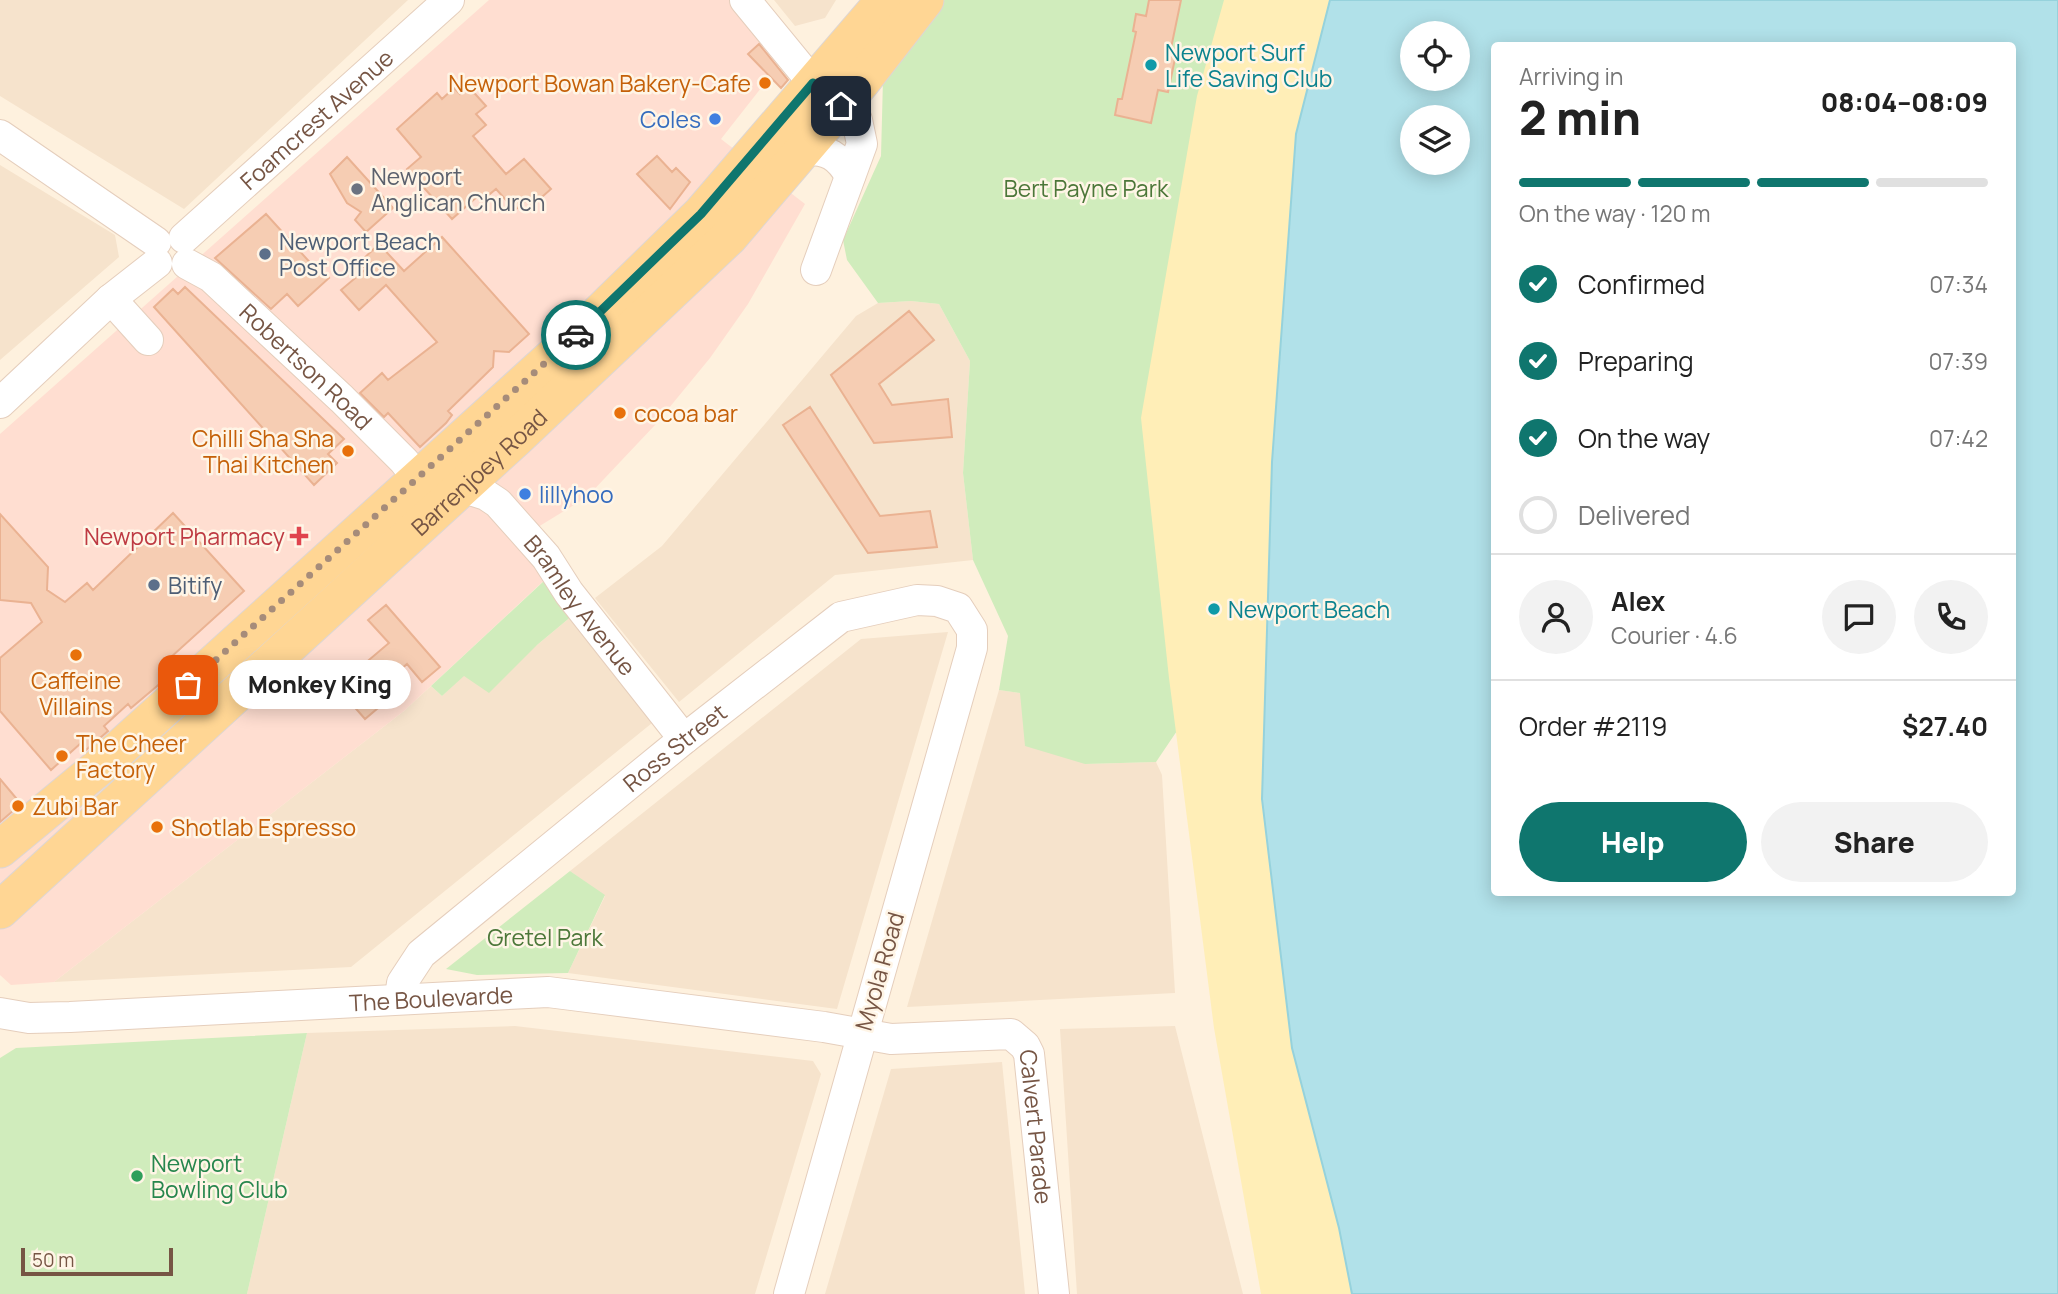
<!DOCTYPE html>
<meta charset="utf-8">
<style>
body{margin:0;font-family:Manrope,sans-serif;background:#f2f2f2;color:#222;height:100vh;display:flex;flex-direction:column;font-size:26px;white-space:nowrap}
*{box-sizing:border-box;margin:0}
p{font-size:23px;color:#767676}
.icon{flex:none;width:38px;height:38px;fill:none;stroke:currentColor;stroke-width:2;stroke-linecap:round;stroke-linejoin:round}
.map{position:relative;flex:1;overflow:hidden}
.panel{position:absolute;left:1491px;top:42px;width:525px;height:854px;display:flex;flex-direction:column;background:#fff;border-radius:7px;box-shadow:0 4px 18px #0003}
.panel>*{flex:none}
.tools{position:absolute;left:1400px;top:21px;display:grid;gap:14px}
.tools a{display:grid;place-items:center;width:70px;height:70px;border-radius:50%;background:#fff;box-shadow:0 4px 18px #0003;font-size:35px}
.scale{position:absolute;left:21px;bottom:18px;width:152px;box-sizing:border-box;padding-left:7px;border:4px solid #765544;border-top:0;font-size:19px;line-height:24px;white-space:nowrap;color:#765544;-webkit-text-stroke:5px #fff5e6;paint-order:stroke}
.pin{position:absolute;display:grid;place-items:center;width:60px;height:60px;color:#fff;margin:-30px;border-radius:14px;box-shadow:0 4px 10px #0006}
.courier{position:absolute;display:grid;place-items:center;width:70px;height:70px;margin:-35px;border:5px solid #0f766e;border-radius:50%;background:#fff;color:#222;box-shadow:0 2px 9px #0007}
.bubble{position:absolute;height:49px;border-radius:24px;background:#fff;box-shadow:0 4px 18px #0003;font-size:23px;font-weight:800;line-height:49px;text-align:center}
.overview em{font-style:normal;font-weight:800}
.overview div{display:flex;flex-direction:column-reverse}
.overview{display:flex;align-items:center;justify-content:space-between;height:119px;padding:0 28px}
h1{font-size:46px;font-weight:800;line-height:52px}
.bar{display:grid;grid-template-columns:repeat(4,1fr);gap:10px 7px;align-content:center;height:84px;padding:0 28px}
.bar i{height:9px;border-radius:5px;background:#e0e0e0}
.bar .active{background:#0f766e}
.bar p{grid-column:span 4}
.line{display:flex;align-items:center;gap:18px;padding:0 28px;border-top:2px solid #e0e0e0}
.line div{flex:1}
.round{display:grid;place-items:center;flex:none;width:74px;height:74px;border-radius:37px;background:#f2f2f2}
ol{padding:0 28px;list-style:none}
li{display:flex;align-items:center;gap:21px;height:77px}
li p{margin-inline-start:auto}
li .icon{padding:7px;border-radius:50%;background:#0f766e;color:#fff;stroke-width:4}
li:last-child{color:#767676}
li i{width:38px;height:38px;border:4px solid #e0e0e0;border-radius:50%}
.cta{display:flex;gap:14px;margin-top:auto;padding:14px 28px}
.cta a{flex:1;height:80px;border-radius:42px;background:#0f766e;color:#fff;font-size:28px;font-weight:800;line-height:80px;text-align:center}
.cta a+a{background:#f2f2f2;color:#222}
.map>svg:first-child{display:block}
</style>
<div class="map">
<svg width="2058" height="1294" viewBox="0 0 2058 1294">
<rect width="100%" height="100%" fill="#fef1de"/>
<path fill="#f6e3cc" d="M0,0h408l-224,209 -184,-113z
M774,0h62l-11,18 -30,8z
M0,165l115,70 4,22 -119,103z
M911,301l28,3 31,57 -7,112 10,87 -138,15 -156,127 -84,-104 67,-52 194,-230 22,-13z
M573,615l84,104 -306,248 -297,15 350,-271 27,-25 11,10 21,-20 74,-31z
M948,632l-111,377 -269,-36 37,-77 -35,-25 291,-232z
M999,690l21,3 65,71 71,-2 6,13 13,218 -268,14z
M515,1026l298,35 8,13 -66,220h-508l60,-261z
M1175,1026l68,268h-166l-17,-265z
M1002,1062l23,232h-200l66,-225z"/>
<path fill="#ffded1" d="M489,0h241l50,64 -59,75 84,65 -57,100 -38,54 -55,67 -68,72 -49,30 27,34 -161,150 -350,271 -43,3 -11,-10v-541z"/>
<path fill="#d0ecbc" d="M937,0h325l-21,636 -85,126 -71,2 -60,-18 -5,-53 -21,-3 9,-54 -35,-76 -10,-87 7,-112 -31,-57 -28,-3 -33,2 -31,-43 -4,-20 38,-84 2,-77z
M545,580l28,35 -36,30 -48,48 -25,-17 -22,20 -11,-10z
M570,871l35,24 -37,78 -91,2 -31,-6z
M307,1033l-60,261h-247v-236l16,-10z"/>
<path fill="#ffeeb7" d="M1224,0h106l-34,134 -24,328 -10,337 30,249 47,180 13,66h-91l-47,-266 -45,-350 -28,-260 56,-322z"/>
<path fill="#b1e1e9" stroke="#96d2dc" stroke-width="2" fill-rule="evenodd" d="M1330,0h728v1294h-706l-13,-66 -47,-180 -30,-249 10,-337 24,-328zM1412,33h46v46h-46zM1494,46h518v846h-518zM1412,117h46v46h-46z"/>
<path fill="#f6cdb3" stroke="#eab292" stroke-width="2" d="M1149,0h32l-11,53 6,1 -8,38 -10,-2 -7,33 -36,-8 3,-16h4l14,-67 -3,-1 3,-17 10,2z
M759,44l29,36 -7,8 -33,-34z
M468,86l18,20 -10,8 10,11 -13,11 33,38 18,-15 27,30 -17,15 -5,-6 -14,12 -19,-21 -11,9 -6,-3 -27,24 -45,-50 14,-12 -24,-28 40,-36 5,6 12,-11 6,6z
M657,156l15,16 4,-4 14,14 -20,27 -33,-35z
M347,157l46,51 -27,24 -11,-12 6,-8 -14,-9 -17,-29z
M266,214l49,54 4,-2 10,12 -31,28 -11,-12 -16,15 -56,-51z
M442,237l87,97 -20,18 -15,-1 -1,16 -45,44 4,4 -6,8 -26,24 -32,-34 -4,4 -24,-24 22,-20 6,7 49,-38 -51,-57 -27,25 -18,-20 25,-21 -6,-7 19,-18 25,27z
M185,287l159,152 -16,15 9,9 -23,22 -160,-178 19,-18 5,5z
M909,311l25,29 -55,44 13,21 56,-6 4,38 -78,6 -43,-68z
M810,407l70,109 50,-5 7,36 -69,6 -85,-128z
M173,513l71,78 -84,76 9,9 -38,32 -3,-4 -24,22 4,5 -22,19 -5,-7 -30,27 -51,-59v-53l42,-36 -11,-19 -31,-3v-86l48,53 -1,23 18,12 22,-19 6,7z
M386,605l54,62 -18,15 -15,-18 -31,27 9,11 -20,17 -28,-32 52,-44 -21,-23z
M0,779l21,25 -21,18z"/>
<g fill="none" stroke-linecap="round" stroke-linejoin="round">
<g stroke="#e5cebc" stroke-width="32">
<g id="minor">
<path d="M745,0l68,83 44,37 5,24 -46,126"/>
<path d="M0,135l156,107"/>
<path d="M805,150c22,-1 34,6 45,26"/>
<path id="s1" d="M184,238l265,-238"/>
<path id="s2" d="M187,264l24,13 131,122 62,62 14,18"/>
<path d="M111,299l37,41"/>
<path d="M0,403l111,-104 46,-36"/>
<path id="s3" d="M461,487l25,8 12,8 48,54 23,36 115,146"/>
<path id="s4" d="M400,997l2,-14 19,-29 263,-215 157,-122 76,-17 20,1 21,7 14,22v18l-183,646"/>
<path id="s5" d="M0,1013l29,5 41,-1 478,-25 276,35 67,12 120,-5 14,12 4,8 25,240"/>
</g>
</g>
<g stroke="#ded6d2" stroke-width="39">
<g id="major">
<path d="M0,849l98,-81 479,-433 124,-121 184,-214"/>
<path id="s6" d="M0,910l515,-471 214,-202 133,-156 63,-81"/>
</g>
</g>
<use href="#minor" stroke="#fff" stroke-width="30"/>
<use href="#major" stroke="#ffd694" stroke-width="37"/>
</g>
<g fill="none" stroke-linecap="round" stroke-linejoin="round">
<path stroke="#a68c7a" stroke-width="7" stroke-dasharray="0 12.6" d="M188,685l388,-350"/>
<path stroke="#0f766e" stroke-width="9" d="M576,335l125,-121 112,-131 28,23"/>
</g>
<g fill="#0f9aa8" stroke="#fff5e6" stroke-width="2.5">
<circle cx="1151" cy="65" r="7"/>
<circle cx="1214" cy="609" r="7"/>
</g>
<g fill="#e8710a" stroke="#fff5e6" stroke-width="2.5">
<circle cx="765" cy="83" r="7"/>
<circle cx="620" cy="413" r="7"/>
<circle cx="348" cy="451" r="7"/>
<circle cx="76" cy="655" r="7"/>
<circle cx="62" cy="756" r="7"/>
<circle cx="18" cy="806" r="7"/>
<circle cx="157" cy="827" r="7"/>
</g>
<g fill="#3f7fe0" stroke="#fff5e6" stroke-width="2.5">
<circle cx="715" cy="119" r="7"/>
<circle cx="525" cy="494" r="7"/>
</g>
<circle fill="#6b7280" stroke="#fff5e6" stroke-width="2.5" cx="357" cy="189" r="7"/>
<g fill="#5c6f8a" stroke="#fff5e6" stroke-width="2.5">
<circle cx="265" cy="254" r="7"/>
<circle cx="154" cy="585" r="7"/>
</g>
<path fill="#e0444e" stroke="#fff5e6" stroke-width="2.5" d="M295.5 525.5h7v7h7v7h-7v7h-7v-7h-7v-7h7z"/>
<circle fill="#2e9e5b" stroke="#fff5e6" stroke-width="2.5" cx="137" cy="1176" r="7"/>
<g text-anchor="middle" dominant-baseline="central" stroke-width="5" stroke-linejoin="round" paint-order="stroke">
<g font-size="23" fill="#0d838f" stroke="#fff5e6" text-anchor="start">
<text x="1165" y="52">Newport Surf<tspan x="1165" dy="26">Life Saving Club</tspan></text>
<text x="1228" y="609">Newport Beach</text>
</g>
<g font-size="23" fill="#c56008" stroke="#fff5e6" text-anchor="start">
<text x="751" y="83" text-anchor="end">Newport Bowan Bakery-Cafe</text>
<text x="634" y="413">cocoa bar</text>
<text x="334" y="438" text-anchor="end">Chilli Sha Sha<tspan x="334" dy="26">Thai Kitchen</tspan></text>
<text x="76" y="680" text-anchor="middle">Caffeine<tspan x="76" dy="26">Villains</tspan></text>
<text x="76" y="743">The Cheer<tspan x="76" dy="26">Factory</tspan></text>
<text x="32" y="806">Zubi Bar</text>
<text x="171" y="827">Shotlab Espresso</text>
</g>
<g font-size="23" fill="#765544" stroke="#fff5e6">
<text stroke="none"><textPath href="#s1" startOffset="178">Foamcrest Avenue</textPath></text>
<text stroke="none"><textPath href="#s2" startOffset="158">Robertson Road</textPath></text>
<text stroke="none"><textPath href="#s6" startOffset="649">Barrenjoey Road</textPath></text>
<text stroke="none"><textPath href="#s3" startOffset="172">Bramley Avenue</textPath></text>
<text stroke="none"><textPath href="#s4" startOffset="376">Ross Street</textPath></text>
<text transform="translate(879 971) rotate(-74)">Myola Road</text>
<text stroke="none"><textPath href="#s5" startOffset="432">The Boulevarde</textPath></text>
<text stroke="none"><textPath href="#s5" startOffset="1116">Calvert Parade</textPath></text>
</g>
<g font-size="23" fill="#366cbe" stroke="#fff5e6" text-anchor="end">
<text x="701" y="119">Coles</text>
<text x="539" y="494" text-anchor="start">lillyhoo</text>
</g>
<g font-size="23" fill="#5b616d" stroke="#fff5e6" text-anchor="start">
<text x="371" y="176">Newport<tspan x="371" dy="26">Anglican Church</tspan></text>
</g>
<g font-size="23" fill="#4c7739" stroke="#fff5e6">
<text x="1086" y="188">Bert Payne Park</text>
<text x="545" y="937">Gretel Park</text>
</g>
<g font-size="23" fill="#4e5e75" stroke="#fff5e6" text-anchor="start">
<text x="279" y="241">Newport Beach<tspan x="279" dy="26">Post Office</tspan></text>
<text x="168" y="585">Bitify</text>
</g>
<g font-size="23" fill="#be3a42" stroke="#fff5e6" text-anchor="end">
<text x="285" y="536">Newport Pharmacy</text>
</g>
<g font-size="23" fill="#27864d" stroke="#fff5e6" text-anchor="start">
<text x="151" y="1163">Newport<tspan x="151" dy="26">Bowling Club</tspan></text>
</g>
</g>
</svg>
<div class="tools">
<a><svg class="icon" aria-label="locate" viewBox="0 0 24 24"><circle cx="12" cy="12" r="6"/><path d="M12 2v4M12 18v4M2 12h4M18 12h4"/></svg></a>
<a><svg class="icon" aria-label="layers" viewBox="0 0 24 24"><path d="M12 4l9 5-9 5-9-5zM3 14l9 5 9-5"/></svg></a>
</div>
<div class="scale">50 m</div>
<div class="pin" style="left:188px;top:685px;background:#ea580c"><svg class="icon" aria-label="bag" viewBox="0 0 24 24"><path d="M5 8h14l-1 12H6zM9 8a3 3 0 0 1 6 0"/></svg></div>
<div class="pin" style="left:841px;top:106px;background:#1f2937"><svg class="icon" aria-label="home" viewBox="0 0 24 24"><path d="M3 11l9-7 9 7M6 9v11h12V9"/></svg></div>
<div class="courier" style="left:576px;top:335px"><svg class="icon" aria-label="car" viewBox="0 0 24 24"><path d="M5 17H2v-5l4-1 3-4h7l3 4 3 1v5h-3M9 17h6M6 11h13"/><circle cx="7" cy="17" r="2"/><circle cx="17" cy="17" r="2"/></svg></div>
<div class="bubble" style="left:229px;top:660px;width:182px">Monkey King</div>
<section class="panel">
<div class="overview"><div><h1>2 min</h1><p>Arriving in</p></div><em>08:04–08:09</em></div>
<div class="bar"><i class="active"></i><i class="active"></i><i class="active"></i><i></i><p>On the way · 120 m</p></div>
<ol>
<li><svg class="icon" aria-label="check" viewBox="0 0 24 24"><path d="M5 12l5 5 9-10"/></svg>Confirmed<p>07:34</p></li>
<li><svg class="icon" aria-label="check" viewBox="0 0 24 24"><path d="M5 12l5 5 9-10"/></svg>Preparing<p>07:39</p></li>
<li><svg class="icon" aria-label="check" viewBox="0 0 24 24"><path d="M5 12l5 5 9-10"/></svg>On the way<p>07:42</p></li>
<li><i></i>Delivered</li>
</ol>
<div class="line" style="height:126px"><a class="round"><svg class="icon" aria-label="person" viewBox="0 0 24 24"><circle cx="12" cy="8" r="4"/><path d="M4 21q1-7 8-7t8 7"/></svg></a><div><b>Alex</b><p>Courier · 4.6</p></div><a class="round"><svg class="icon" aria-label="chat" viewBox="0 0 24 24"><path d="M4 5h16v11H9l-5 4z"/></svg></a><a class="round"><svg class="icon" aria-label="phone" viewBox="0 0 24 24"><path d="M5 4h4l2 5-3 2q2 4 5 5l2-3 5 2v4C11 20 4 13 5 4z"/></svg></a></div>
<div class="line" style="height:91px"><div>Order #2119</div><b>$27.40</b></div>
<div class="cta"><a>Help</a><a>Share</a></div>
</section>
</div>
